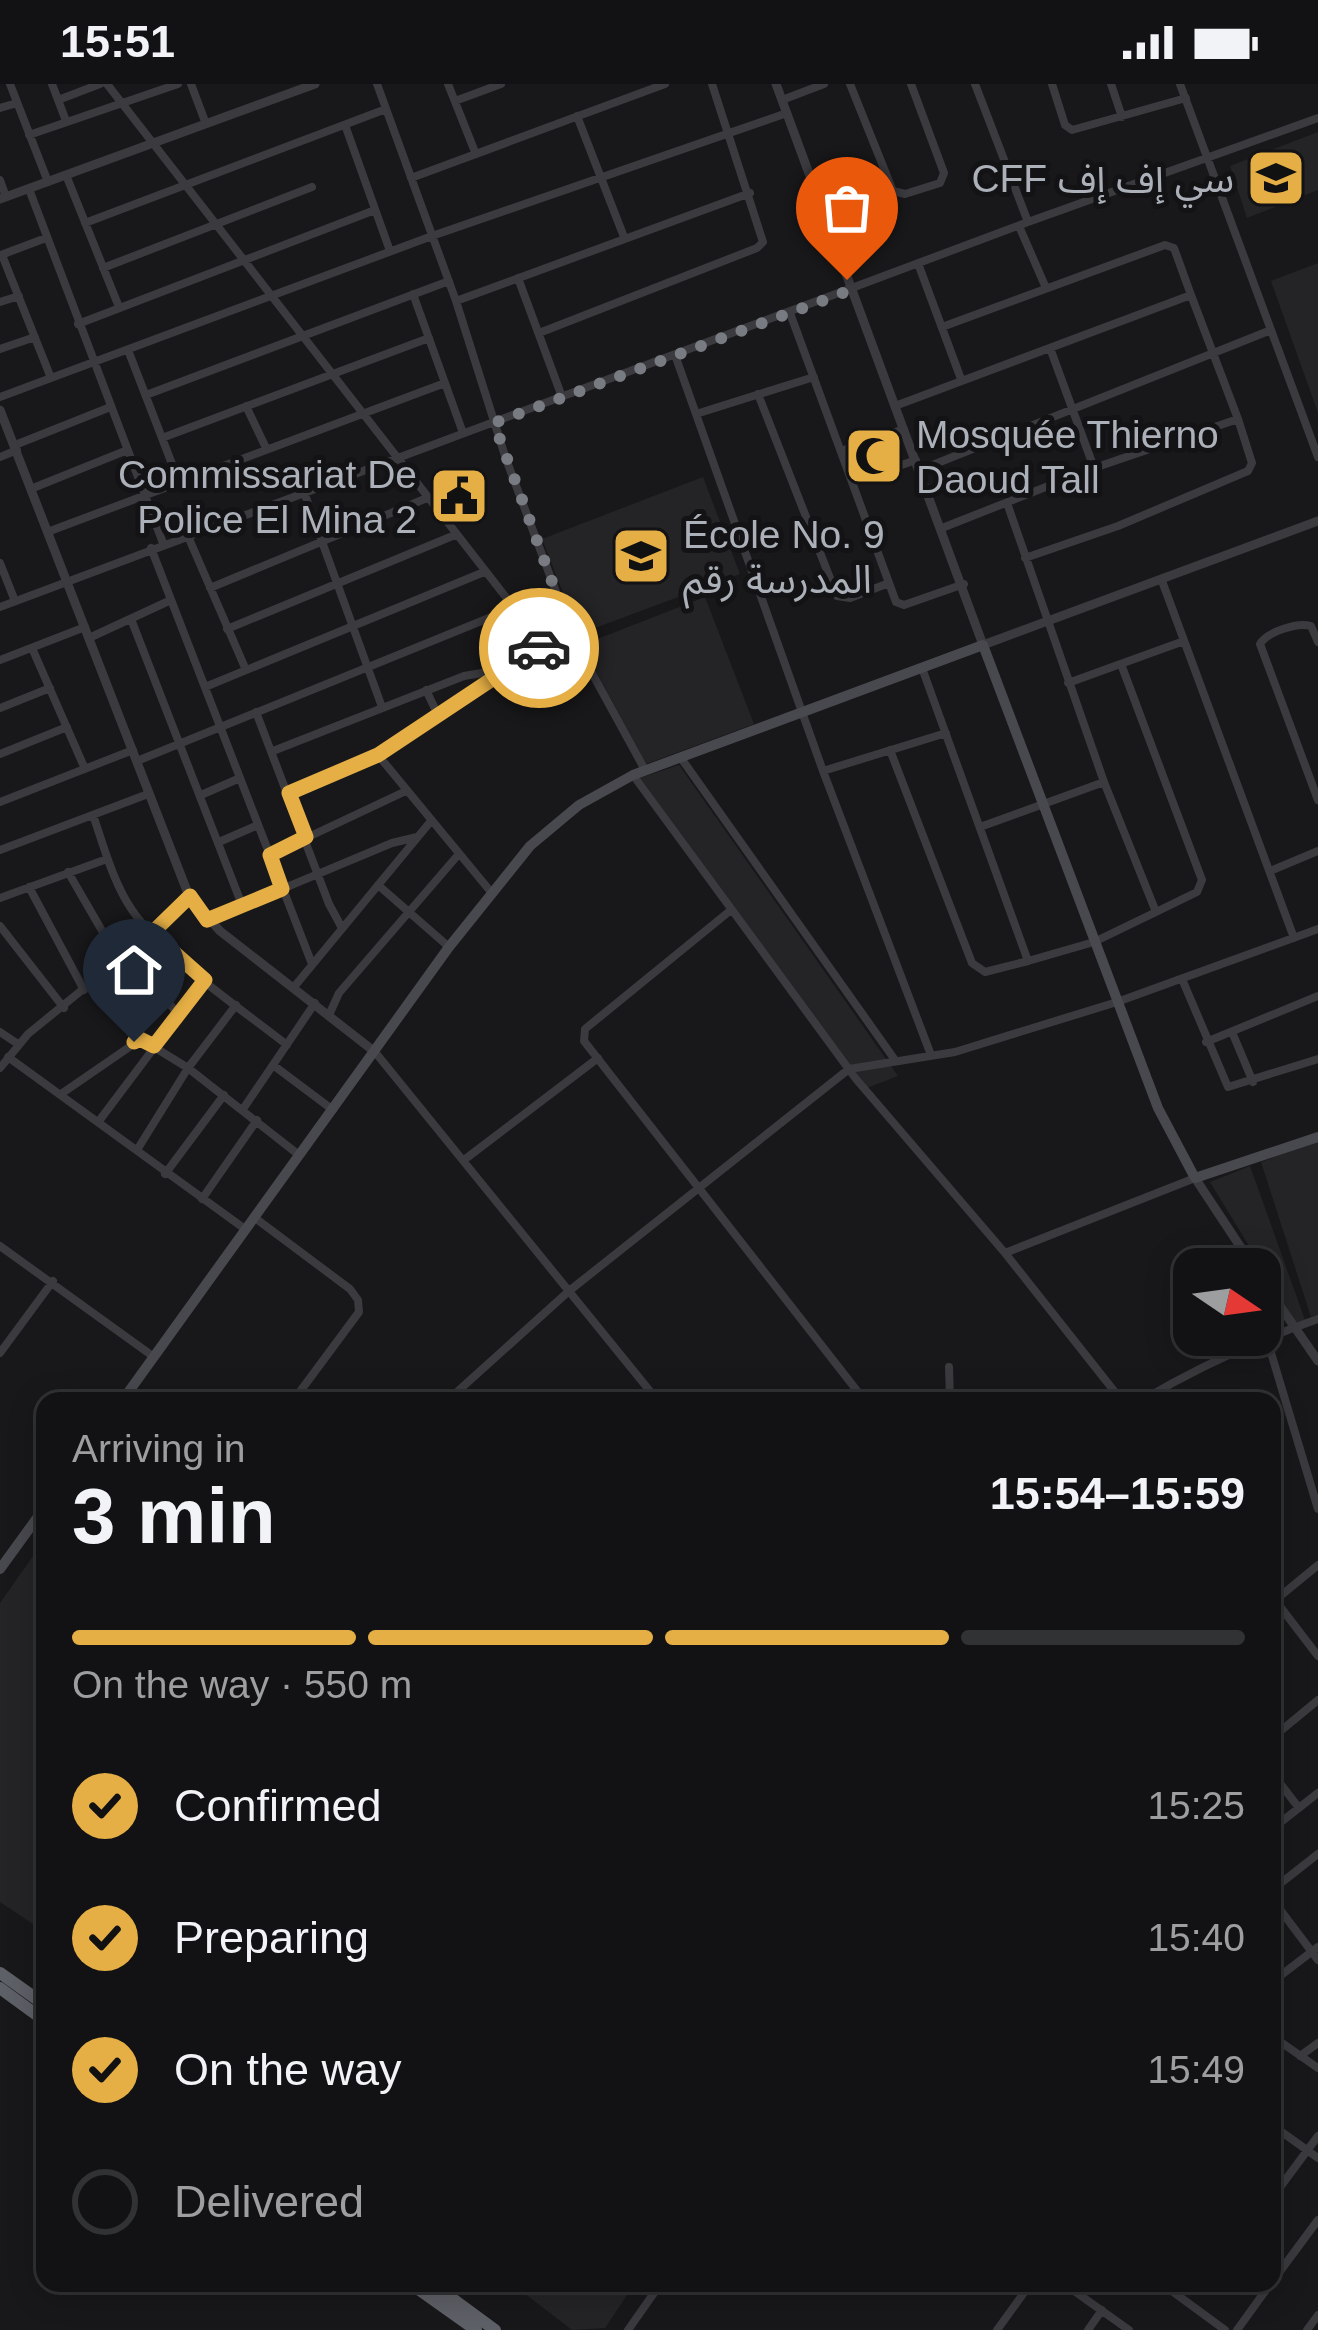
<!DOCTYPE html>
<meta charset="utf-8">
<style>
body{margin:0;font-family:Arial,"Noto Sans Arabic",sans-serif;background:#1b1b1d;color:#f1f3f6;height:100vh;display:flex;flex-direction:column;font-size:45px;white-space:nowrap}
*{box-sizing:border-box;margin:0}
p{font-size:39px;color:#9c9ea0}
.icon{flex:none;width:66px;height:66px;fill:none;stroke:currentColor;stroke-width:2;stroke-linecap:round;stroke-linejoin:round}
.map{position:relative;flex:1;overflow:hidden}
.drawer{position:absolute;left:36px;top:1308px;width:1245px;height:900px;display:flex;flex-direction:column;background:#121214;border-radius:24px;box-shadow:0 6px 30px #0003,0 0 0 3px #313234}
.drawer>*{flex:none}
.needle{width:78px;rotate:103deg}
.controls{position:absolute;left:1173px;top:1164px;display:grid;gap:24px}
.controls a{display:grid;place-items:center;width:108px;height:108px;border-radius:24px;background:#121214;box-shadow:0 6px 30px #0003,0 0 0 3px #313234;font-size:60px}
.pin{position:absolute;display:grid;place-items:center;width:102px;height:102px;color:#fff;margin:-123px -51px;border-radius:50% 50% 50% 0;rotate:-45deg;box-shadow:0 0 12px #0007}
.pin .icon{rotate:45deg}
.courier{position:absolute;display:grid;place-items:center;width:120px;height:120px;margin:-60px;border:9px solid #e5af45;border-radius:50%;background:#fff;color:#222;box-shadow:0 3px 15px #0007}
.overview em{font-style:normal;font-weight:700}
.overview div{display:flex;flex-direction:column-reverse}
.overview{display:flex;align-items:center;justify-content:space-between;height:204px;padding:0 36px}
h1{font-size:78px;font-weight:700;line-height:90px}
.bar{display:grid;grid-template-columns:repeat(4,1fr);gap:18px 12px;align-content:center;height:144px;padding:0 36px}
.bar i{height:15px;border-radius:9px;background:#313234}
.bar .selected{background:#e5af45}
.bar p{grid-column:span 4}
ol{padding:0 36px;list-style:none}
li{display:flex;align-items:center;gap:36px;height:132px}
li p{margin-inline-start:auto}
li .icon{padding:12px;border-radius:50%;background:#e5af45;color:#111;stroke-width:4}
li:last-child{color:#9c9ea0}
li i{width:66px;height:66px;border:6px solid #313234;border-radius:50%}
.status{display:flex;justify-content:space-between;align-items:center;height:84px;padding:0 60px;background:#121214;direction:ltr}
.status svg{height:33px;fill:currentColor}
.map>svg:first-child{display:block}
</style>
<div class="status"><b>15:51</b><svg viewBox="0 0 49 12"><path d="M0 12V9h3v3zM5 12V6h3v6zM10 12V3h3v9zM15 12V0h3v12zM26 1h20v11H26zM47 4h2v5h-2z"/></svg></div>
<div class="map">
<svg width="1318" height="2246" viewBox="0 0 1318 2246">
<rect width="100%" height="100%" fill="#18181a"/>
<path fill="#242427" d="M1318,48v58l-71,28 -17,-52z
M1318,179v150l-47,-132z
M703,393l37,97 -161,60 -37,-95z
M705,513l49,127 -108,40 -64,-119z
M679,681l219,311 -31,12 -227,-310z
M1318,1057v174l-7,2 -50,-155z
M1250,1082l55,154 -9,3 -86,-141z
M45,1455v393l-45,-30v-299z
M511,2199h124l-30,45 -33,2z"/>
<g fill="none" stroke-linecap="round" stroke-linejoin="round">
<path stroke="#3a3a3f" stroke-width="8" d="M10,0l38,98
M52,0l14,37
M107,0l436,561
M191,0l15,40
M377,0l79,217 50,158 69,183 70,128
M448,0l27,68
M850,0l43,107 12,3 35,-11 4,-10 -33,-89
M975,0l53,138
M1052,0l13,41 7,5 114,-32
M1111,0l11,33
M1180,0l138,373
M58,16l42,-16
M782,16l42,-16
M455,17l46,-17
M0,24l17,-5
M577,32l47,121
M345,41l45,126
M29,51l149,-51
M66,91l53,132
M411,94l254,-94
M0,96l6,17
M29,105l134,354
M85,139l301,-114
M1019,142l27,62
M1,171l45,-17
M2,171l49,123
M919,182l42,113
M103,184l209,-81
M518,194l44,119
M413,210l50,139
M456,217l294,-108
M0,218l19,-6
M790,229l106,289 8,3 60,-21
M78,240l297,-114
M942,243l223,-82 9,3 17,47
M539,249l218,-85 6,-6 -51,-158
M1050,264l44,120
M0,265l35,-12
M128,266l51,132
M675,271l148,416 108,284
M758,310l79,202 13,2 39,-15
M146,311l303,-114
M0,313l432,-161 355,-123
M246,322l20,42
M895,322l296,-111 47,124 -144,49 -152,60
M696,330l118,-37
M162,354l267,-100
M15,361l93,-37
M841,367l63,-22
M0,373l17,-7
M920,386l351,-140
M852,398l64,-22
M33,404l92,-37
M304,408l78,215
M50,447l395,-148
M187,450l59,136
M151,464l161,416
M1025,474l93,-32 130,-55 4,-8 -14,-44
M0,479l15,38
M1162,497l132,357
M210,504l217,-90
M0,523l1028,-385 290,-104
M131,535l111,286
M227,545l228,-94
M89,554l82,-38
M1318,558l-7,-16c-14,-4 -44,6 -51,18l58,156
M32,564l53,121
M0,576l85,-33
M1121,580l81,216 -5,12 -41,20
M922,584l106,293 66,-19 62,-30 -52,-130 -97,-279
M1068,599l116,-42
M205,603l279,-115
M426,606l12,25
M0,624l50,-20
M256,628l73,192 13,24
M890,666l82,213 13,9 43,-11
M273,667l191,-75 41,-7
M0,670l67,-27
M378,671l113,137
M681,674l214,302
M137,677l374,-152
M823,687l123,-38
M633,691l223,304 149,174 117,148
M289,709l89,-38 191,-127
M201,711l39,-17
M0,718l133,-52
M93,731c11,32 20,67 39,95 33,48 108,98 155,135
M980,743l124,-45
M219,758l39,-17
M0,766l148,-56
M270,771l136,-64
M1270,787l48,-20
M68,788l51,88
M378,801l71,62
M29,803l55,103
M0,814l107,-39
M731,826l-146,119 -1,12 281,360
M208,836l184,-77 25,-6
M0,842l64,82
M127,870l52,61
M1182,895l46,108 90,-28
M294,903l137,-166
M329,931l10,-22 119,-138
M0,948l18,12
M1232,948l21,50
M1206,958l112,-46
M375,968l283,349
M8,973l237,172
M273,981l60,45
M0,984l28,-34 124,-101 37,-37
M61,1010l80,-55 47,29 111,87
M243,1025l72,-106
M99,1037l106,-141
M137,1066l51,-82 48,-63
M464,1076l134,-102
M165,1090l59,-79
M202,1115l55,-79
M255,1134l95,71 8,11 1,12 -66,89
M0,1162l154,111
M1005,1169l190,-75
M1266,1252l52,173
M0,1269l53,-72
M949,1283l1,34
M447,1317l122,-110 280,-222 106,-17 162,-50 201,-73
M1141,1317c57,-34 114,-60 177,-82
M1272,1512l46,60
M1273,1518l45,-37
M1272,1654l46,-38
M1272,1689l27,35
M1272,1745l46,-36
M1272,1806l46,-36
M1272,1815l46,61
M1272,1898l46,-35
M1272,1952l46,32
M1300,1972l18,-13
M1272,2041l46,33
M1272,2114l46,-62
M1272,2198l46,-62
M1063,2199l66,47
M1161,2199l64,47
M628,2246l33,-47
M997,2246l34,-47
M1088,2246l14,-20
M1237,2246l34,-47
M1307,2246l11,-15"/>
<path stroke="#3a3a3f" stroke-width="9" d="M776,0l207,561 335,-124
M0,115l315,-115
M0,326l189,486 31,35 155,121
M1195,1094l60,91
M1260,1193l58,84"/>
<path stroke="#48494f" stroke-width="10" d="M122,1317l327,-454 81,-101 49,-41 54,-30 350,-130 175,463 37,70 123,-41
M0,1485l45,-62"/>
<path stroke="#5e6067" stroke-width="12" d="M0,1889l45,32
M0,1904l45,33
M410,2199l66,47
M431,2199l64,47"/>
</g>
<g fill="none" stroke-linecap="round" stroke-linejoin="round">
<path stroke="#787b81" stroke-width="12" stroke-dasharray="0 21.6" d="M539,564l30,-20 -75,-205 357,-133 -4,-10"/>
<path stroke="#e5af45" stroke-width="15" d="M134,958l6,-3 14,7 51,-66 -53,-47 38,-37 17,24 75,-31 -12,-34 36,-18 -17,-44 89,-38 161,-107"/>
</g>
<defs>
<g id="university-square" transform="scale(3)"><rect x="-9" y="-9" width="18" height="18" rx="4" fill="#e5af45" stroke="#131315"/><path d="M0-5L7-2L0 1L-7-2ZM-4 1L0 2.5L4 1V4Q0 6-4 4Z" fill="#111"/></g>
<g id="mosque-square" transform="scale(3)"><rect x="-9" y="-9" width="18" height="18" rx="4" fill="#e5af45" stroke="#131315"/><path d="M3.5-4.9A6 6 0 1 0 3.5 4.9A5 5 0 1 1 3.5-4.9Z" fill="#111"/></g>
<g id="civic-square" transform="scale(3)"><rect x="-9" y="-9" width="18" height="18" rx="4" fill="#e5af45" stroke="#131315"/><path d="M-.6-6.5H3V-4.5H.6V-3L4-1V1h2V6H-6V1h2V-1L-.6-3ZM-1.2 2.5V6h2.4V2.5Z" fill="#111"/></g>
<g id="school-square" transform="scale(3)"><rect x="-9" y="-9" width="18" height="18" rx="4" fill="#e5af45" stroke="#131315"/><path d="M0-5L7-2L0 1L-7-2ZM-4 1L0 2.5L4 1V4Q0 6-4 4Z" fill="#111"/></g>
</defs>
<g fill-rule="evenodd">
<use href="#university-square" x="1276" y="94"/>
<use href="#mosque-square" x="874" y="372"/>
<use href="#civic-square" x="459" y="412"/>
<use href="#school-square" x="641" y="472"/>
</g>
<g text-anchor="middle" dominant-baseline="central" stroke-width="10" stroke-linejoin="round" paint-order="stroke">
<g font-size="39" fill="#acb0b9" stroke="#131315" text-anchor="end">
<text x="1234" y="94">CFF سي إف إف</text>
<text x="916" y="350" text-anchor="start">Mosquée Thierno<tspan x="916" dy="45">Daoud Tall</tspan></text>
<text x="417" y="390">Commissariat De<tspan x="417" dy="45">Police El Mina 2</tspan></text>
<text x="683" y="450" text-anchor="start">École No. 9<tspan x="683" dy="45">المدرسة رقم</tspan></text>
</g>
</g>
</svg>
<div class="controls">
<a><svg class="needle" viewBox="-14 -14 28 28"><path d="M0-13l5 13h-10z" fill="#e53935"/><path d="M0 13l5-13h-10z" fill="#9c9ea0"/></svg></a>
</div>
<div class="pin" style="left:847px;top:196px;background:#ea580c"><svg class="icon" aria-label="bag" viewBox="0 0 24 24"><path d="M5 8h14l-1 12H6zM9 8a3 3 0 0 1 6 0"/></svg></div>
<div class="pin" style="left:134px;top:958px;background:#1f2937"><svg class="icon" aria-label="home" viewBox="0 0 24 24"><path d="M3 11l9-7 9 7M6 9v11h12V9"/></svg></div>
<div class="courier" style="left:539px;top:564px"><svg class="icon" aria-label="car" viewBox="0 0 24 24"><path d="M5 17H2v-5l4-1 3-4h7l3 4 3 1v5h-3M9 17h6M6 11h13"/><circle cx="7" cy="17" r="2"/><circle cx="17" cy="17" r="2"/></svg></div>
<section class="drawer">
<div class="overview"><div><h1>3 min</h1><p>Arriving in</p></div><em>15:54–15:59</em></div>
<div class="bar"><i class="selected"></i><i class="selected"></i><i class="selected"></i><i></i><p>On the way · 550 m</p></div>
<ol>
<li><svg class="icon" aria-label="check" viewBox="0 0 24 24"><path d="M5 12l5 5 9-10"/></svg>Confirmed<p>15:25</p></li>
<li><svg class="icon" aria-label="check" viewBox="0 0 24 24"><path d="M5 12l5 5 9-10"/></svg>Preparing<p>15:40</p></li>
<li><svg class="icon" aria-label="check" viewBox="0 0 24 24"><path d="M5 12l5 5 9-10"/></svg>On the way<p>15:49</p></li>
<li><i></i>Delivered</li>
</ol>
</section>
</div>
